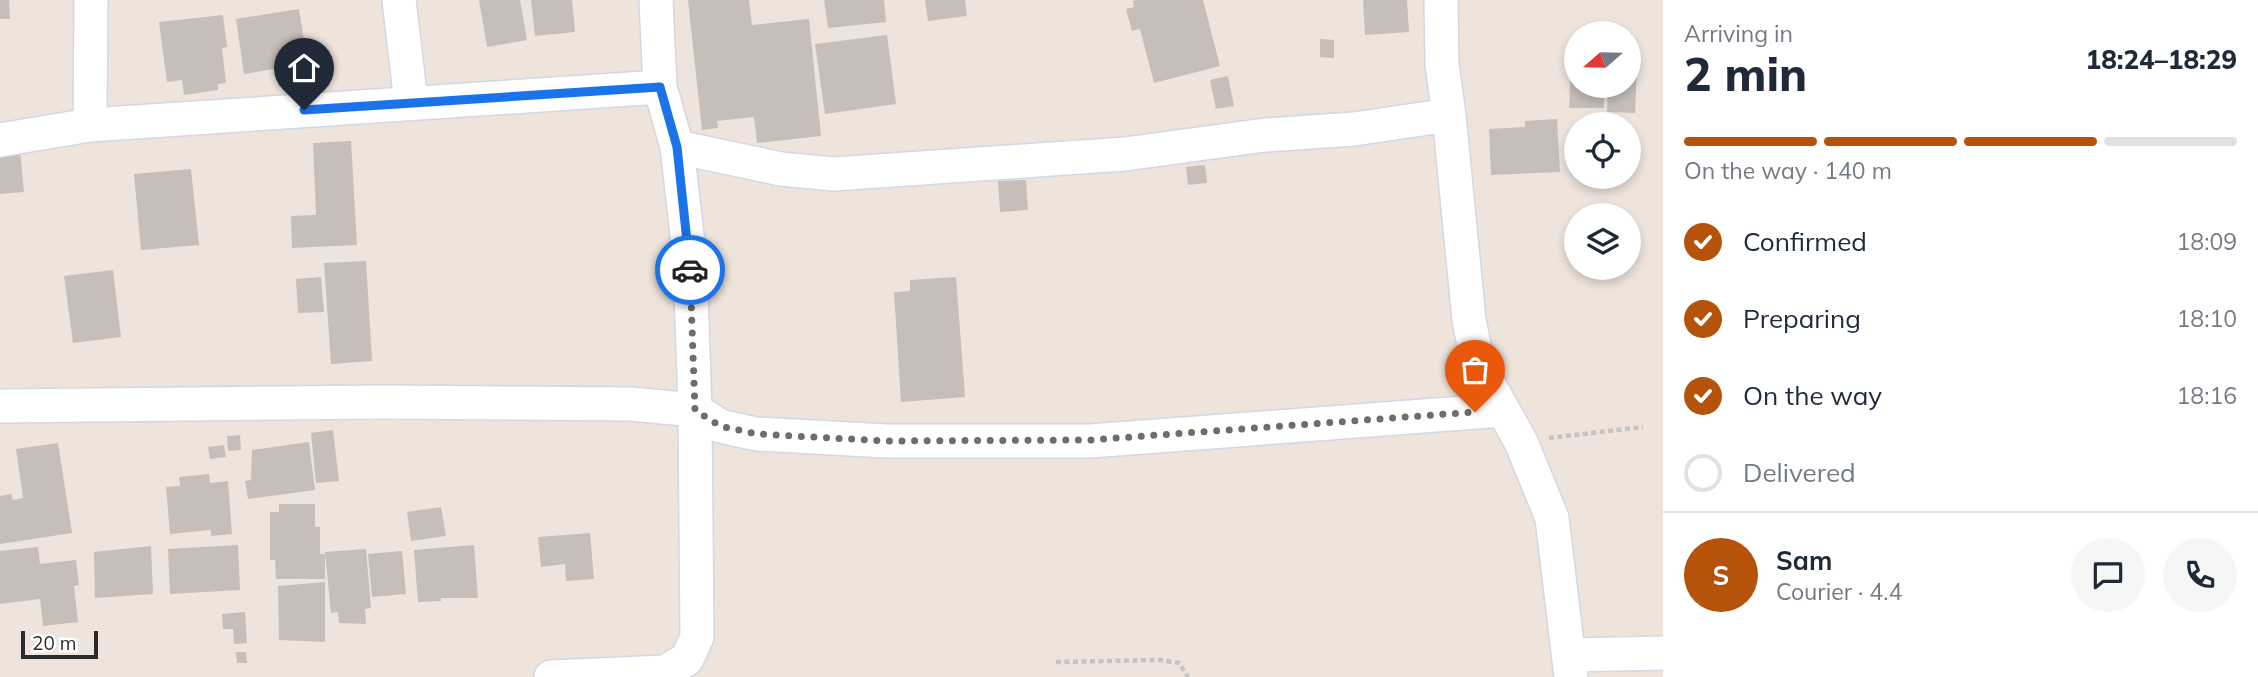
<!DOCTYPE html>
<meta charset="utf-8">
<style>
body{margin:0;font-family:Mulish,sans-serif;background:#f6f6f7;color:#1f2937;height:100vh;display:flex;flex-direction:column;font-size:26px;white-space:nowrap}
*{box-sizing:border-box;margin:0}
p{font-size:23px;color:#747a83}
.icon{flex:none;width:38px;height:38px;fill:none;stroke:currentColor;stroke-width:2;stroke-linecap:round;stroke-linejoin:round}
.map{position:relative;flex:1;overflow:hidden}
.panel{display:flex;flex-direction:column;background:#fff;width:595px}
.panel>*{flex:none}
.needle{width:46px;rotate:250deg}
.fabs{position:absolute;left:1564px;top:21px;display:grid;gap:14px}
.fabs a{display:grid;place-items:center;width:77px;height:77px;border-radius:50%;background:#fff;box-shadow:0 4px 10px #0003;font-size:35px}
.scale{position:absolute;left:21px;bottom:18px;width:77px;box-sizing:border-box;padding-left:7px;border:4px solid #2b2b2b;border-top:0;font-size:19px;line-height:24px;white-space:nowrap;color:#2b2b2b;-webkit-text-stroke:5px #fff;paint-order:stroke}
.pin{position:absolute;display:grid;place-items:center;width:60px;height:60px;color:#fff;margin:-72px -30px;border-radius:50% 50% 50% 0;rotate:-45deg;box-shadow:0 0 7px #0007}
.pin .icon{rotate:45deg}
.courier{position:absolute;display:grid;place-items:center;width:70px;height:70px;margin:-35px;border:5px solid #1a73e8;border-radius:50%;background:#fff;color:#222;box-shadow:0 2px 9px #0007}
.summary em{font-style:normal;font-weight:800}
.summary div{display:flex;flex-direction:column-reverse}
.summary{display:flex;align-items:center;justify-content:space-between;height:119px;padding:0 21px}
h1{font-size:46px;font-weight:800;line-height:52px}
.bar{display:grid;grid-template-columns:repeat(4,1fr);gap:10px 7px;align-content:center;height:84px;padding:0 21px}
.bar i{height:9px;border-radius:5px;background:#e0e1e3}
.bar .selected{background:#b45309}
.bar p{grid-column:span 4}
.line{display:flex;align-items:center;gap:18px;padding:0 21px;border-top:2px solid #e0e1e3}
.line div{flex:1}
.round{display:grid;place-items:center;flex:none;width:74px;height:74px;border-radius:37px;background:#f6f6f7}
ol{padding:0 21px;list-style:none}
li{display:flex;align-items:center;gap:21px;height:77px}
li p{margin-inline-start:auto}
li .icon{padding:7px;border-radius:50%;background:#b45309;color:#fff;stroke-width:4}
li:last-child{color:#747a83}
li i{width:38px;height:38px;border:4px solid #e0e1e3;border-radius:50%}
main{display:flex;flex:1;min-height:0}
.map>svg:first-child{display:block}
</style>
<main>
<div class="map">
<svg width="1663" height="677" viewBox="0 0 1663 677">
<rect width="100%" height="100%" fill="#eee4dc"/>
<path fill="#c6beb8" d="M0,0h9l1,19h-10z
M479,0h41l7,40 -40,7z
M531,0h41l3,32 -40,4z
M688,0h61l3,25 57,-6 12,117 -64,7 -3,-26 -37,4 1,7 -16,2z
M824,0h60l2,22 -58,6z
M925,0h40l2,16 -39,5z
M1136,0h67l17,66 -66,17 -14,-54 -8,2 -6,-22 8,-2 -1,-6z
M1363,0h44l2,32 -44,3z
M299,9l7,44 -22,3 2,11 -42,7 -8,-55z
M223,15l4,32 -5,1 4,35 -8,1v6l-34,5 -2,-15 -15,2 -8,-60z
M887,35l9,69 -71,10 -10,-70z
M1320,39l14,1v18l-14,-1z
M1571,63h6v23h27v22h-35z
M1629,67h8l-2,46 -28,-1 1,-26h21z
M1228,76l6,30 -18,3 -6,-29z
M1557,119l3,53 -69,3 -2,-46 36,-2v-6z
M351,141l6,104 -65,3 -1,-32 25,-1 -3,-72z
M20,151l4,41 -24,2v-41z
M1205,165l2,18 -19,2 -2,-18z
M191,169l8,76 -58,5 -7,-76z
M1026,180l2,30 -28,2 -2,-31z
M366,261l6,100 -41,3 -7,-101z
M113,270l8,67 -48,6 -9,-67z
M321,277l3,35 -26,1 -2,-34z
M956,277l9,120 -64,5 -7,-110 16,-1v-11z
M333,430l6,51 -23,2 -5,-50z
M240,435l1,15 -13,1 -1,-15z
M309,442l6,48 -67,9 -3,-18 6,-1 1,-30z
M58,443l14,90 -72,11v-48l11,-2 2,6 10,-2 -7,-49z
M224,445l2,12 -16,2 -2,-12z
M209,474l1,9 18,-2 4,53 -21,2v-6l-41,4 -4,-47 14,-1 -1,-9z
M279,504h36v23h5v27h5v25h-49l-1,-19h-5v-48h9z
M441,507l5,29 -35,5 -4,-29z
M590,533l4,46 -28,2 -1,-17 -24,3 -3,-30z
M238,545l2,45 -70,4 -2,-45z
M474,545l4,53h-37v3l-23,1 -4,-52z
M151,546l2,48 -58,4 -1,-46z
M38,547l2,17 36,-4 3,25 -5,1 4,36 -35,4 -3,-27 -40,5v-53z
M366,549l5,59 -6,1 1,15 -27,-1 -1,-11 -7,1 -6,-61z
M402,551l4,43 -34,3 -4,-43z
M325,582v60l-46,-2 -1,-54z
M245,612l2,31 -13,1 -1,-15h-10l-1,-15z
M236,652h10l1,11h-10z"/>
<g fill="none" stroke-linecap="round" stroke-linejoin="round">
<g stroke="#d1d7e5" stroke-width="36">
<path id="minor" d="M399,0l12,102
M1449,115l20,205 9,45 43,77 31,76 19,159
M90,125l1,-125
M0,140l90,-15 570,-38
M677,147l104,22 53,5 291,-20 140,-19 89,-6 95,-14 -7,-51 -1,-64
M0,406l384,-4 247,2 64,6 25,16 36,8 131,7h203l413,-31
M1570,655l93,-2
M551,677l114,-5 22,-13 10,-22 -2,-227 -5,-149 -13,-114 -17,-60 -4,-87"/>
</g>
<path stroke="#c4c4c4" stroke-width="4.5" stroke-dasharray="5 3.5" stroke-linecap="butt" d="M1549,438l94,-11
M1056,662l104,-2 19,3 9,14"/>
<use href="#minor" stroke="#fff" stroke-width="33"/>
</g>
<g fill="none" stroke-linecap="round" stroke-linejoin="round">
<path stroke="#6f6c69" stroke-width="7" stroke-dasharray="0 12.6" d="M690,270l5,140 25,16 37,8 130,7 203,-1 385,-28"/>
<path stroke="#1a73e8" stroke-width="9" d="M304,110l356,-23 17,60 13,123"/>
</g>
</svg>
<div class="fabs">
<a><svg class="needle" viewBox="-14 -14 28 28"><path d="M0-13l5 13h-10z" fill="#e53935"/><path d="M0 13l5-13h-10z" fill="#747a83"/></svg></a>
<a><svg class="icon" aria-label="locate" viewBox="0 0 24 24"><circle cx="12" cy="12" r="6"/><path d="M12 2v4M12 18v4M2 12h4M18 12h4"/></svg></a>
<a><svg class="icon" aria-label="layers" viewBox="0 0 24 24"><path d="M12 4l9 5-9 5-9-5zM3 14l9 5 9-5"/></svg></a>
</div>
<div class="scale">20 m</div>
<div class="pin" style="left:1475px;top:412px;background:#ea580c"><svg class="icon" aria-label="bag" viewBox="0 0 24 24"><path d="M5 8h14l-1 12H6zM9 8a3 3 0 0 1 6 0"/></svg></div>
<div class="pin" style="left:304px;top:110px;background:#1f2937"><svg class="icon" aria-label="home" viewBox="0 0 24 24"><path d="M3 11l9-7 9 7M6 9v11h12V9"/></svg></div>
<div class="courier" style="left:690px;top:270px"><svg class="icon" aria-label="car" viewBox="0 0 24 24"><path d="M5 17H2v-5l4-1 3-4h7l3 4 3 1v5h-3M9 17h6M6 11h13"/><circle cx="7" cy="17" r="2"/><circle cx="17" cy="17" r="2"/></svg></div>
</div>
<section class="panel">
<div class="summary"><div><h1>2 min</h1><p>Arriving in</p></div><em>18:24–18:29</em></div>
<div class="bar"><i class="selected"></i><i class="selected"></i><i class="selected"></i><i></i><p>On the way · 140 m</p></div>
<ol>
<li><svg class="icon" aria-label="check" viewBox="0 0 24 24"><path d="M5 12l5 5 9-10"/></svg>Confirmed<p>18:09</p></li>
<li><svg class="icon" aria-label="check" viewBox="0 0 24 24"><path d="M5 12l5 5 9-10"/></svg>Preparing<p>18:10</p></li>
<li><svg class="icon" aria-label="check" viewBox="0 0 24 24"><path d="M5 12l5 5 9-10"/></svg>On the way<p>18:16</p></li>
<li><i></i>Delivered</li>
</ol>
<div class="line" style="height:126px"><b class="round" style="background:#b45309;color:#fff">S</b><div><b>Sam</b><p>Courier · 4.4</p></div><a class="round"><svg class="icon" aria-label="chat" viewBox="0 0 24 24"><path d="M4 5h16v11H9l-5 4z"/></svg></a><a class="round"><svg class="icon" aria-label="phone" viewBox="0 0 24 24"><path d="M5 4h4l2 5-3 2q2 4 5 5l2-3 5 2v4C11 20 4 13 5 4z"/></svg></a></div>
</section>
</main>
